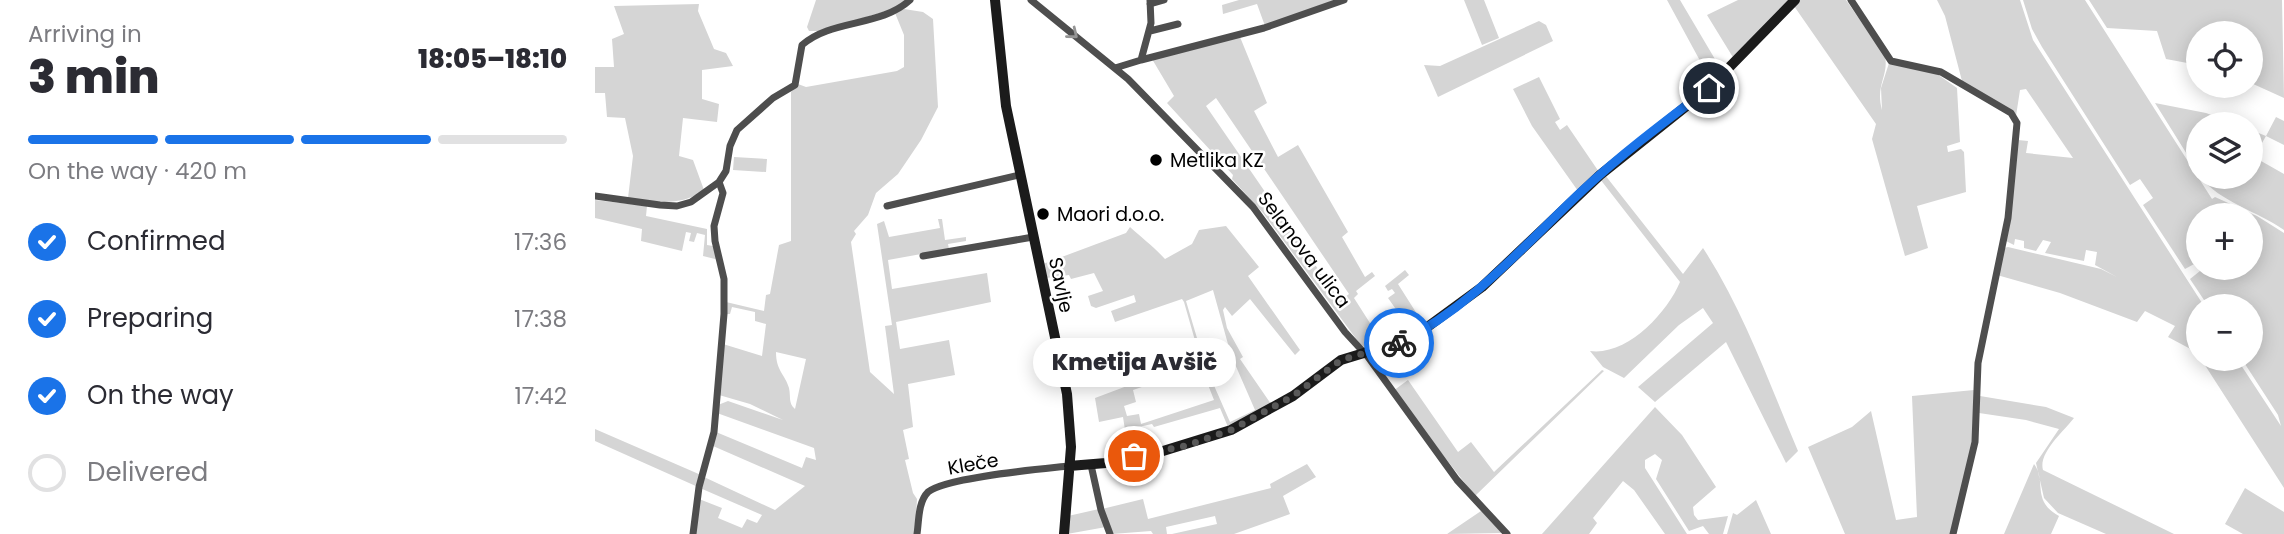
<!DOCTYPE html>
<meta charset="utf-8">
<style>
body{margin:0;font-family:Poppins,sans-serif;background:#f7f7f7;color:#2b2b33;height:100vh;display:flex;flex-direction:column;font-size:26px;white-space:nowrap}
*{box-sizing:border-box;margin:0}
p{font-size:23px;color:#7c7c81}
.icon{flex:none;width:38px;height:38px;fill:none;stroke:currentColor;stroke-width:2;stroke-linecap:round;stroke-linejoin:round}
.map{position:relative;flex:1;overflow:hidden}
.side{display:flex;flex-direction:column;background:#fff;width:595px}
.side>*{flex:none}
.controls{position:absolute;left:1591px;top:21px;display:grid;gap:14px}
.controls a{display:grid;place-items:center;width:77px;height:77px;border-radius:50%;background:#fff;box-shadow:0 4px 18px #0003;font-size:35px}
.pin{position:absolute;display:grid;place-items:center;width:60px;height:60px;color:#fff;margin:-30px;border:4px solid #fff;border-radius:50%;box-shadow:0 2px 7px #0007}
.courier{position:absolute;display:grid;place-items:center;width:70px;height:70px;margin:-35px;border:5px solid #1a73e8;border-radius:50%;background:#fff;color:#222;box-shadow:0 2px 9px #0007}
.bubble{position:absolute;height:49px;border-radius:24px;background:#fff;box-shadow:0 4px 18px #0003;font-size:23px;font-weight:800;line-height:49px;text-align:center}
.overview em{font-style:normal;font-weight:800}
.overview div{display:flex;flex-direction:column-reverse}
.overview{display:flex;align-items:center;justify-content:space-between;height:119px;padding:0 28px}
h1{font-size:46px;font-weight:800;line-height:52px}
.bar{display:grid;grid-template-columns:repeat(4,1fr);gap:10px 7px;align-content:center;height:84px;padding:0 28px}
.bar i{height:9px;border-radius:5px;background:#e1e1e2}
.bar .current{background:#1a73e8}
.bar p{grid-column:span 4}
ol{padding:0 28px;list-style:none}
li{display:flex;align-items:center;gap:21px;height:77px}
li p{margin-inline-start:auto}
li .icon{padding:7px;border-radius:50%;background:#1a73e8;color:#fff;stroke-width:4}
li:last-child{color:#7c7c81}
li i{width:38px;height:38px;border:4px solid #e1e1e2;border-radius:50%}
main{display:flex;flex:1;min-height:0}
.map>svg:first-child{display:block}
</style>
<main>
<section class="side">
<div class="overview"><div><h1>3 min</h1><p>Arriving in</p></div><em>18:05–18:10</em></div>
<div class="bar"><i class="current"></i><i class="current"></i><i class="current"></i><i></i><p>On the way · 420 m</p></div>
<ol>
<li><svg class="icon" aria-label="check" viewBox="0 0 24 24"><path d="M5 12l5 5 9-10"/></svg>Confirmed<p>17:36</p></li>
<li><svg class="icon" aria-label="check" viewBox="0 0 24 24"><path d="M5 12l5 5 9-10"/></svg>Preparing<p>17:38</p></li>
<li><svg class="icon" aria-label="check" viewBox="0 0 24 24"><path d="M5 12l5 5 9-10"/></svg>On the way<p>17:42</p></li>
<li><i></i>Delivered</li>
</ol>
</section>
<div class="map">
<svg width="1689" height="534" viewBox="0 0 1689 534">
<rect width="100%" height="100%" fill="#fff"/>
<path fill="#d5d5d5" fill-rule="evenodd" d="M221,0h91l-14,9 -74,22h-10l-2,-4z
M644,0h100l-74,26 -8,-22 -34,10 -1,-9z
M869,0h20l15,38 -17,7z
M1072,0h13l42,71 -11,10z
M1143,0h52l-56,59 -27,-44z
M1205,0h46l39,56c4,20 -10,29 -3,54l-1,-22 8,-25 41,6 27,19 3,54 -13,4 1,6 13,-3 3,3 2,40 -49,14 11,42 -23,8 -33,-117 4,-15 -82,-118z
M1342,0h83l13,40 171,266h-6v47l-30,-16 7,-11 -30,-15 -8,11 -77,-29 -63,-18 7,-27 4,-1 93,22 16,8 -22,-12 2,-13 -11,-2 -2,11 -39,-8 6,-11 -8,-2 -7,11 -12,-3v-7l-9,-2 -1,6 -8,-4 12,-101 10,1 -2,12 47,5 -47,-69 -6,1 -4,26 -54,-35 -17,-65z
M1428,0h62l127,199 3,-2 42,19 27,17v255l-83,-129h36l44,67 -3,-11 -33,-51 10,-9 -4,-8v-41h-43l-18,-27 10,-8 -1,-3h52v-53h-53v51l-2,-3 -11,6 -42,-64 10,-7 -13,-19 -10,6 -88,-138 -10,-18z
M1494,0h193l2,98 -33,-15v-50h-53v32l-32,-6 -9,-28 -50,-3z
M104,4l-1,7 16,38 12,4 7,13 -31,4v29l17,5 -2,18 -34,-4 -4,38 14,4 11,30c-23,17 -50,12 -76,8l5,-42 -8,-38 -18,-1 -2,-24h-10v-26h19l-2,-28 12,-5 -10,-28z
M309,9l19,3 10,7 5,88 -17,33 -23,34 -22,19 -8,22 -14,16 2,3 -5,8 19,130 24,22 -9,-68 7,-1 -15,-101 7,-3 5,16 51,-9 -2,-9h4l3,21 21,-3v4l-18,3 1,5 -61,11 4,29 95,-16 4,29 -95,20 4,27 49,-9 6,35 -47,9 5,43 -10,3 6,29 -4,1 8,33 4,6 -2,35h-220l4,-35 23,9 -4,10 24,10 5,-9 10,4 5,-8 -62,-27 4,-11 71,33 30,-24 -92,-40 3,-14 86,36 4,-11 10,3 -2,-12 -97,-35 1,-8 10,-4 55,19 -33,-16 -31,-9 4,-51 39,12 4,-32 -11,-3v-9l-23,-5 -2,7h-5l1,-12 38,9 2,-16 4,-1 9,-49 12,-4v-149l7,-8 8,3 91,-16 7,-4v-32l-9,-22zM181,352l30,7 -11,50c-7,-6 -4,-12 -6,-21 -4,-14 -13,-17 -13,-36z
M944,21l7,4 7,16 -115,56 -14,-32 16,1z
M645,37l27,66 -13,8 24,46 20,-12 50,87 -6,5 23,40 7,-5 3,4 -19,15 2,3 -4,4 30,47 -19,2 -5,-3 -97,-131 -31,-34 1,-4 -66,-72 7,-7 -22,-37zM621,98l133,196 -9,7 -134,-195z
M944,77l21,42 -5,3 5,8 7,-5 32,47 -21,19 -46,-65 -19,-37z
M1560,103l51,10 30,11h-38v48z
M1681,117l8,4v24l-18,-9 -12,21 30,17v56c-25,-18 -66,-29 -83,-53h50v-47l15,6z
M139,157l33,2 -1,13 -33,-2z
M1010,175l78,99 20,-26c41,63 66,135 95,203l-12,12 -60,-121 -71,60 -17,-15 75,-64 -10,-15 -24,17 -55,53 -21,-11 -13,-16c37,5 77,-38 90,-69l-80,-103z
M0,200l52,6 -1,10 61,13v16l6,1 6,14 -16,-4 2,-21 -8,-2 -3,9 -5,-1 2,-8 -5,-1 -4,19 -41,-10 1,-12 -47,-11z
M631,226l33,41 -11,9 52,74 -5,5 -45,-56 -18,17 -7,-9 -2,3 4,18 16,29 -3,2 31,45 -43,23 -8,-19 -66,19 -2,-3 -27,6 -2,-13 -24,5 -4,-24 48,-18 -3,-11 58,-18 -14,-49 -2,-3 -67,23 -4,-11 25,-9 -2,-7 -38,13 -5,-2 -3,-10 15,-5 -9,-18 -23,6 -2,-4 -23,3 -3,-14 83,-31 4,-6c13,12 23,19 35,32l27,-15 7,-14zM618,290l18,65 24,55 -25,12 -25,-57 -19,-64zM606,367l13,33 -73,24 -2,-10 -12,2 -3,-10 12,-4 -3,-12z
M810,270l4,5 -11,9 26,41 -12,7 -24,-34 7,-5 -3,-4 -4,2 -3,-5z
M510,360l1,3 14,-3 3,7 14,-4 1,3 -53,15 -2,-8h-7l1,-5z
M1007,370l2,1 -129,125 -82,-105 15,-11 50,72 13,-10 23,30z
M1379,390l-2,62 -20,82h-107l-37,-87 44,-20 19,-16 25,109 21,-3 -5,-121z
M1385,396l66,11 28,11c-10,13 -36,35 -31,52l131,64h-68l-48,-21 -14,-15 -8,-35 23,-34 -33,-9 -47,-7z
M1060,407l27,28 34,52 -23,20 1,8 4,5 30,-4 -5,18h-14l-6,-8 -14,5 -33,-52 6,-19 -7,-6 -10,6v8l42,66h-22l-31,-44 -11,-9 -30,37 4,5 -8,11h-47z
M0,429l106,46 -3,12 -103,-46z
M712,464l9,13 -33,19 7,18 -56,20h-62l45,-10 -2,-8 -49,11 1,7h-14l-2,-3 -39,3 -10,-25 41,-10 5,20 123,-31 -1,-4z
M1439,464c13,17 -3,37 25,52l-8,18h-47z
M1650,488l39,24v22h-41l-18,-10z
M1161,500l15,34h-44l6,-21 4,2z
M504,509l7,18 -39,7 1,-18z
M886,511l21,22 -55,1z"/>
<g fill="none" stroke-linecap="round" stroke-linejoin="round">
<path stroke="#4e4e4e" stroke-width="7" d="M436,0l97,79 125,128 92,125 23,25 89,123 50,54
M1256,0l40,61 50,11 70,41 6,10 -9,95 -30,145 -3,79 -22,92
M555,4l14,-4
M555,31l28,-7
M546,60l123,-32 80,-28
M520,68l26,-8 10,-37 -1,-23
M0,196l65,9 17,1 14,-4 28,-20 7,-11 4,-25 7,-16 36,-32 22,-13 7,-40c29,-26 79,-18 108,-45
M292,206l132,-31
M328,256l110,-19
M496,465l10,45 9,24
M98,534l6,-47 15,-55 10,-118v-35l-9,-38 -1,-15 9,-33 -4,-11
M322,534c2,-13 1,-32 11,-42 18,-15 114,-23 141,-26"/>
<path stroke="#1b1b1b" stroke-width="10" d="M400,0l11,106 61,288 4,53 -7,87
M474,466l37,-3 57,-12 68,-21 62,-34 48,-36 59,-18 26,-14 56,-41 118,-112 109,-87 86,-88"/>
</g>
<defs><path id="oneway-chevron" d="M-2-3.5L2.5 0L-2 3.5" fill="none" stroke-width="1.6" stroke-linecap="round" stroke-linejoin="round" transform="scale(1.75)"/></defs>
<use stroke="#959595" href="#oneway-chevron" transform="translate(478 34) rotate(39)"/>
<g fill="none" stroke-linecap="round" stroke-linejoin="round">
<path stroke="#595959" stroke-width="7" stroke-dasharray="0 12.6" d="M539,456l51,-10 46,-16 62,-34 48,-36 58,-17"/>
<path stroke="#1a73e8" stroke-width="9" d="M804,343c73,-36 126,-99 185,-154 39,-36 83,-69 125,-101"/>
</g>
<g fill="#000" stroke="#fff" stroke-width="2.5">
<circle cx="561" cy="160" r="7"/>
<circle cx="448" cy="214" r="7"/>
</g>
<g text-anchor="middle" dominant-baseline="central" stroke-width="5" stroke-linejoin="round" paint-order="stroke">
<g font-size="19" fill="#000" stroke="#fff" text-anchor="start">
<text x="575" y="160">Metlika KZ</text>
<text x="462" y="214">Maori d.o.o.</text>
</g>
<g font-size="19" fill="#000" stroke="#fff">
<text transform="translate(709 250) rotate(53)">Selanova ulica</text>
<text transform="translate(466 285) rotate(78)">Savlje</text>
<text transform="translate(378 464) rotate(-10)">Kleče</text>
</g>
</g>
</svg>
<div class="controls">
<a><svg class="icon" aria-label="locate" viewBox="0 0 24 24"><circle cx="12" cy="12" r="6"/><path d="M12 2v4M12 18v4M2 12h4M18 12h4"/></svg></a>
<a><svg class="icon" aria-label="layers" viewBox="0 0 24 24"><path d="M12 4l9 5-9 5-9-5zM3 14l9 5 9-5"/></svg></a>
<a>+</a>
<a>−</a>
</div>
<div class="pin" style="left:539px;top:456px;background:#ea580c"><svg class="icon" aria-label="bag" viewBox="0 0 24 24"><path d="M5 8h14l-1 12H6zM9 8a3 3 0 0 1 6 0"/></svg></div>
<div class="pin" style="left:1114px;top:88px;background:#1f2937"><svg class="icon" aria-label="home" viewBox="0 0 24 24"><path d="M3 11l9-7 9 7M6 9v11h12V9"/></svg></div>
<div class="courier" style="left:804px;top:343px"><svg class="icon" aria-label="bike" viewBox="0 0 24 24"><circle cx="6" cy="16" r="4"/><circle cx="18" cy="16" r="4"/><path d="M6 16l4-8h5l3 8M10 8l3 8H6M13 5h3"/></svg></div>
<div class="bubble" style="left:438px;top:338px;width:203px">Kmetija Avšič</div>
</div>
</main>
